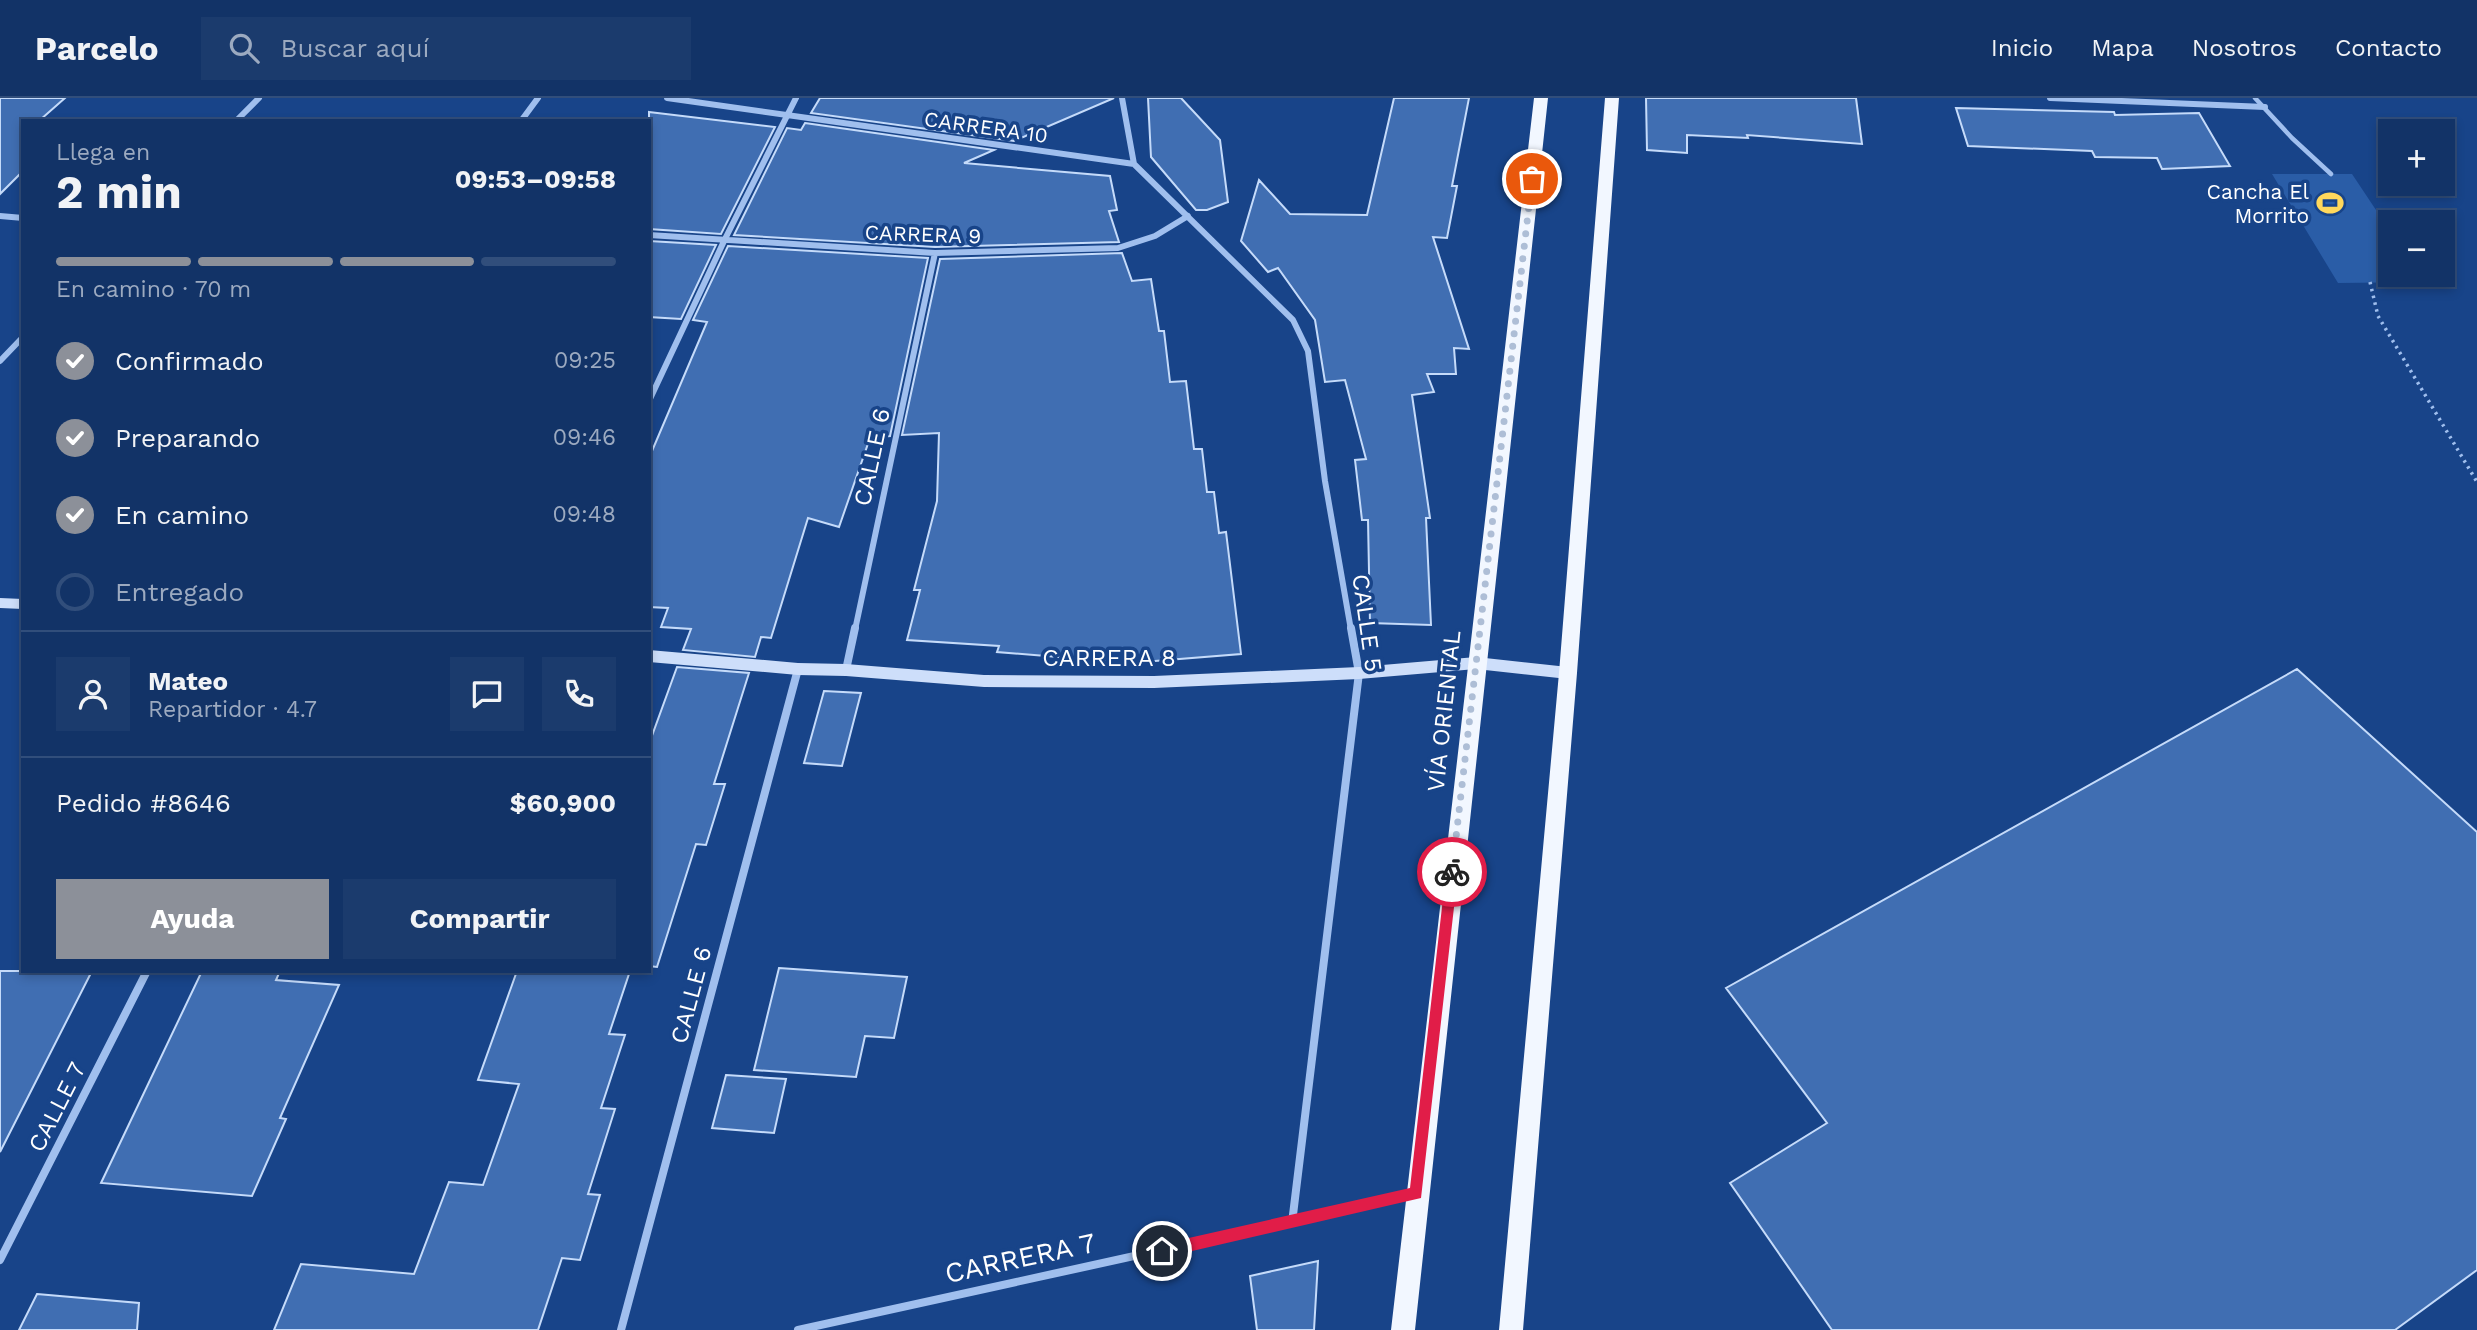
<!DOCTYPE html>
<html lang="es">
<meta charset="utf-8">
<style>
body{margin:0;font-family:"Work Sans",sans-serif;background:#1b3b6d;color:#f1f3f6;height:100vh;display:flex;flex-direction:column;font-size:26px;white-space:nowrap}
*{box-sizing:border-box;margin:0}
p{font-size:23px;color:#9caac0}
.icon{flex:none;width:38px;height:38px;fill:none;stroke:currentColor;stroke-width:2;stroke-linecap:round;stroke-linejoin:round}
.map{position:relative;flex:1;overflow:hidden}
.sheet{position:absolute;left:21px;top:21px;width:630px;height:854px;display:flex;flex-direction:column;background:#123367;border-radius:0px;box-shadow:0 4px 10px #0003,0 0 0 2px #314e7b}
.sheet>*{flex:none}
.controls{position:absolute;left:2378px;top:21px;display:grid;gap:14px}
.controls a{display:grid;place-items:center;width:77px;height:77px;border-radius:0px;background:#123367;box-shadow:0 4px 10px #0003,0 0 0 2px #314e7b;font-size:35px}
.pin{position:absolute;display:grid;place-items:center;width:60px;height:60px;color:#fff;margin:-30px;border:4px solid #fff;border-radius:50%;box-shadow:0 2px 7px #0007}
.courier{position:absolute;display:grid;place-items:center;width:70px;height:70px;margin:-35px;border:5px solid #e11d48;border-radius:50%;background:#fff;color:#222;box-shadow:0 2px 9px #0007}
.summary em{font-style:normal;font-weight:700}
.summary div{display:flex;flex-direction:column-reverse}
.summary{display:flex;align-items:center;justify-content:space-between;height:119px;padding:0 35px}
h1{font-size:46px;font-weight:700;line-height:52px}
.bar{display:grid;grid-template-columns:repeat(4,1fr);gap:10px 7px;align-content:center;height:84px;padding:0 35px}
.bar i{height:9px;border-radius:5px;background:#314e7b}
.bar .on{background:#8c9099}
.bar p{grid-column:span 4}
.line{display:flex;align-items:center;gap:18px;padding:0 35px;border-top:2px solid #314e7b}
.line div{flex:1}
.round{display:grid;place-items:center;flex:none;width:74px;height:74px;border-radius:0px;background:#1b3b6d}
ol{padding:0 35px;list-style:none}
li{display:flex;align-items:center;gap:21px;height:77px}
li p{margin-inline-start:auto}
li .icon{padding:7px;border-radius:50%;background:#8c9099;color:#fff;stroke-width:4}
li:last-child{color:#9caac0}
li i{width:38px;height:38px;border:4px solid #314e7b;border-radius:50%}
.action{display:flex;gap:14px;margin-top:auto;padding:14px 35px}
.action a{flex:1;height:80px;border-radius:0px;background:#8c9099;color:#fff;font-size:28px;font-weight:700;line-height:80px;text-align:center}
.action a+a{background:#1b3b6d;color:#f1f3f6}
header{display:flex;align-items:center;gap:42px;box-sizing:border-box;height:98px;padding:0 35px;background:#123367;border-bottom:2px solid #314e7b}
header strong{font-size:33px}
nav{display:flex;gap:38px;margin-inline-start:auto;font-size:24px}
.search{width:490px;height:63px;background:#1b3b6d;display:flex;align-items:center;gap:18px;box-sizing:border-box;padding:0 24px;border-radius:0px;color:#9caac0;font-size:26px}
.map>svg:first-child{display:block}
</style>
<header>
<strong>Parcelo</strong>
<div class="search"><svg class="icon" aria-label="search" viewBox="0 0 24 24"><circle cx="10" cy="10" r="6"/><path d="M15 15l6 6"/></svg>Buscar aquí</div>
<nav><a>Inicio</a><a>Mapa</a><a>Nosotros</a><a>Contacto</a></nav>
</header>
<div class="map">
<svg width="2477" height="1232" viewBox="0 0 2477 1232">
<rect width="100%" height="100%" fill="#184489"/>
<path fill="#2a5da7" d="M2272,76h80l38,57v44h30l5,7 -87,1z"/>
<path fill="#406eb2" stroke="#c5dbfa" stroke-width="2" d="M0,0h65l-25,22 9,1h-26v50l-23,23z
M820,0h294l-100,43 -203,-28z
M1148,0h33l39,42 8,62 -21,8h-11l-45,-53z
M1394,0h75l-17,88h5l-10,52 -14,-1 36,112 -15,-1 2,26h-29l7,18 -22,3 18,123h-4l5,107 -61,-2 -2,-103h-6l-7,-60 11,-1 -21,-79 -20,2 -10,-62 -37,-52 -10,4 -27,-31 18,-61 31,34 77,1z
M1646,0h210l6,46 -115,-9 1,3 -61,-3v18l-40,-3z
M1956,10l158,4 1,3 84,-2 31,53 -68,3 -5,-11 -62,-1 -3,-6 -124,-5z
M649,14l126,15 -54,107 -72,-5z
M805,25l189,27 -30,13 146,13 7,34 -8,1 10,31 -184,5 -201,-12 53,-107 14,2z
M649,143l67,4 -35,74 -32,-2z
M728,148l200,12 -38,178 -20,2 -31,89 -31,-9 -37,120 -10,-1 -6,20 -72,-7 8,-21 -30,-2 7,-19 -19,-1v-149l58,-136 -14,-2z
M1122,155l10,28 19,-2 8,52h5l6,51 16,-1 8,68h8l5,43h7l5,41 7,-1 15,122 -111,9 -133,-11 2,-6 -92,-6 13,-50h-6l23,-89 2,-68 -37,2 38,-176z
M677,569l72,6 -35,111h11l-19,61 -10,-1 -39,123 -8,-1v-222z
M2297,571l180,163v438l-82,60h-563l-102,-147 97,-60 -101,-135z
M824,593l37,2 -19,73 -38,-3z
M779,870l128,9 -13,61 -29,-2 -9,41 -102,-7z
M0,873h92l-92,181z
M202,873h78l-4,9 63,5 -59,133 6,1 -34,77 -151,-13z
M517,873h113l-21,63 16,1 -24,73 14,1 -27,85 12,1 -20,65 -18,-2 -24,72h-264l27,-66 113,10 35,-92 34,3 36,-101 -41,-4z
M726,977l60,4 -12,54 -62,-5z
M1318,1163l-4,69h-57l-7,-54z
M37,1196l102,9 -2,27h-118z"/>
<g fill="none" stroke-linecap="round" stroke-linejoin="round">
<path stroke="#a0bfee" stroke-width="3.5" stroke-dasharray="2.5 4.5" stroke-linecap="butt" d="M2370,184l8,34 99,166"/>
<path stroke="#a0bfee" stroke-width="4.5" d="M2255,0l37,40 39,36"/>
<path stroke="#a0bfee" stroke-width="6" d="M667,0l467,66
M1122,0l12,66 159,156 15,31 17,130 26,149
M2050,0l215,9
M236,23l23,-23
M521,23l17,-23
M0,118l23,2
M649,137l286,18 183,-5 37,-12 33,-20
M0,263l23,-24
M649,303l76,-162 71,-141
M855,532l80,-377"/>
<path stroke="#a0bfee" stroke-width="8" d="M846,572l9,-42
M1292,1125l67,-550 -8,-45
M0,1162l147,-289
M621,1232l177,-661
M798,1232l618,-136"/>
<path fill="#cddefa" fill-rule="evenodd" d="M0,500l23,1v10l-23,-1z
M649,552l149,13 48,1 138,11 170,1 205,-9 117,-10 92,10 5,2 2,4 -2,4 -5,2 -92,-10 -117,10 -205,9 -170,-1 -138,-11 -48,-1 -149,-13z"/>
<path fill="#f2f7ff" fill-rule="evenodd" d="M1534,0h14l-133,1232h-24z
M1605,0h14l-42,575 -54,657h-24l60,-657z"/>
</g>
<path fill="#e11d48" d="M1452,769l6,5 -37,326 -259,60 -5,-2 -2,-5 7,-7 248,-56 36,-316z"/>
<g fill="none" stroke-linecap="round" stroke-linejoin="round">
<path stroke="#aebed6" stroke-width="7" stroke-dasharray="0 12.6" d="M1452,774l80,-693"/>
</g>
<defs>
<g id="stadium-bare" transform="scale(2.1)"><path d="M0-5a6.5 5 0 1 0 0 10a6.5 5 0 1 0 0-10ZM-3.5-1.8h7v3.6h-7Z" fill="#ffd85c" stroke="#184489" stroke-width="2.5" paint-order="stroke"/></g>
</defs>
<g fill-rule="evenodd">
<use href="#stadium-bare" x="2330" y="105"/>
</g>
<g text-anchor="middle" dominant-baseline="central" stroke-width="7" stroke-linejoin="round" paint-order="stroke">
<g font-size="21" fill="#fff" stroke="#184489">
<text transform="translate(986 29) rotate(8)">CARRERA 10</text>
<text transform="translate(923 136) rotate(2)">CARRERA 9</text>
</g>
<g font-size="21" fill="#fff" stroke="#184489" text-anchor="end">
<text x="2309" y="93">Cancha El<tspan x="2309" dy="24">Morrito</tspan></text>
</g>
<g font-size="24" fill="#fff" stroke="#184489">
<text transform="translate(872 359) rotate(-78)">CALLE 6</text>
<text transform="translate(1367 525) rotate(82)">CALLE 5</text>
<text x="1109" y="560">CARRERA 8</text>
<text transform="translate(1444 613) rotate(-84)">VÍA ORIENTAL</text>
<text transform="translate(691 897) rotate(-75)">CALLE 6</text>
<text transform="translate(57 1009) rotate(-63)">CALLE 7</text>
</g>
<g font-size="28" fill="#fff" stroke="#184489">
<text transform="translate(1020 1160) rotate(-12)">CARRERA 7</text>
</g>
</g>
</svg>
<div class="controls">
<a>+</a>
<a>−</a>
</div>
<div class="pin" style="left:1532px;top:81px;background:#ea580c"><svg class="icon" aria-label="bag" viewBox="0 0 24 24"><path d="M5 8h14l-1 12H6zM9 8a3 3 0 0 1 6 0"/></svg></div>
<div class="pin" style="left:1162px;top:1153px;background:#1f2937"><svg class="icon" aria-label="home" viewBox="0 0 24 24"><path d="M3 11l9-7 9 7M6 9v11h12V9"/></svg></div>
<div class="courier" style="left:1452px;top:774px"><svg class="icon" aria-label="bike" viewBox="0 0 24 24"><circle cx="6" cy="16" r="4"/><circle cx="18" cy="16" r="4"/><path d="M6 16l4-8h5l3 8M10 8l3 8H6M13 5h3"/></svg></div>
<section class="sheet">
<div class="summary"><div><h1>2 min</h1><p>Llega en</p></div><em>09:53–09:58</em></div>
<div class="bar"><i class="on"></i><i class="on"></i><i class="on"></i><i></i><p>En camino · 70 m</p></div>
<ol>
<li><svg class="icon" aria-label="check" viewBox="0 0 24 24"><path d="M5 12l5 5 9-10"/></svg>Confirmado<p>09:25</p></li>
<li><svg class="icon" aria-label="check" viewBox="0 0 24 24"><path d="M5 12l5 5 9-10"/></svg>Preparando<p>09:46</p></li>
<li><svg class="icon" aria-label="check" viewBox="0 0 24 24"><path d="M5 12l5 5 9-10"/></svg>En camino<p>09:48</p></li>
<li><i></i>Entregado</li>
</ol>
<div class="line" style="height:126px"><a class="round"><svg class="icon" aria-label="person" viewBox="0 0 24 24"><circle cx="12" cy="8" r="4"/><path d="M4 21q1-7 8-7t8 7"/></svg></a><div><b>Mateo</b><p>Repartidor · 4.7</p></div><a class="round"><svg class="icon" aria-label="chat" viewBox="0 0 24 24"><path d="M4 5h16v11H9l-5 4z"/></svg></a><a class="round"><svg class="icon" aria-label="phone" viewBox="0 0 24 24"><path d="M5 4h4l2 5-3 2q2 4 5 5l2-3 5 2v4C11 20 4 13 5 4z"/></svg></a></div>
<div class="line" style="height:91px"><div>Pedido #8646</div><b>$60,900</b></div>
<div class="action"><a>Ayuda</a><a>Compartir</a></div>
</section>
</div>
